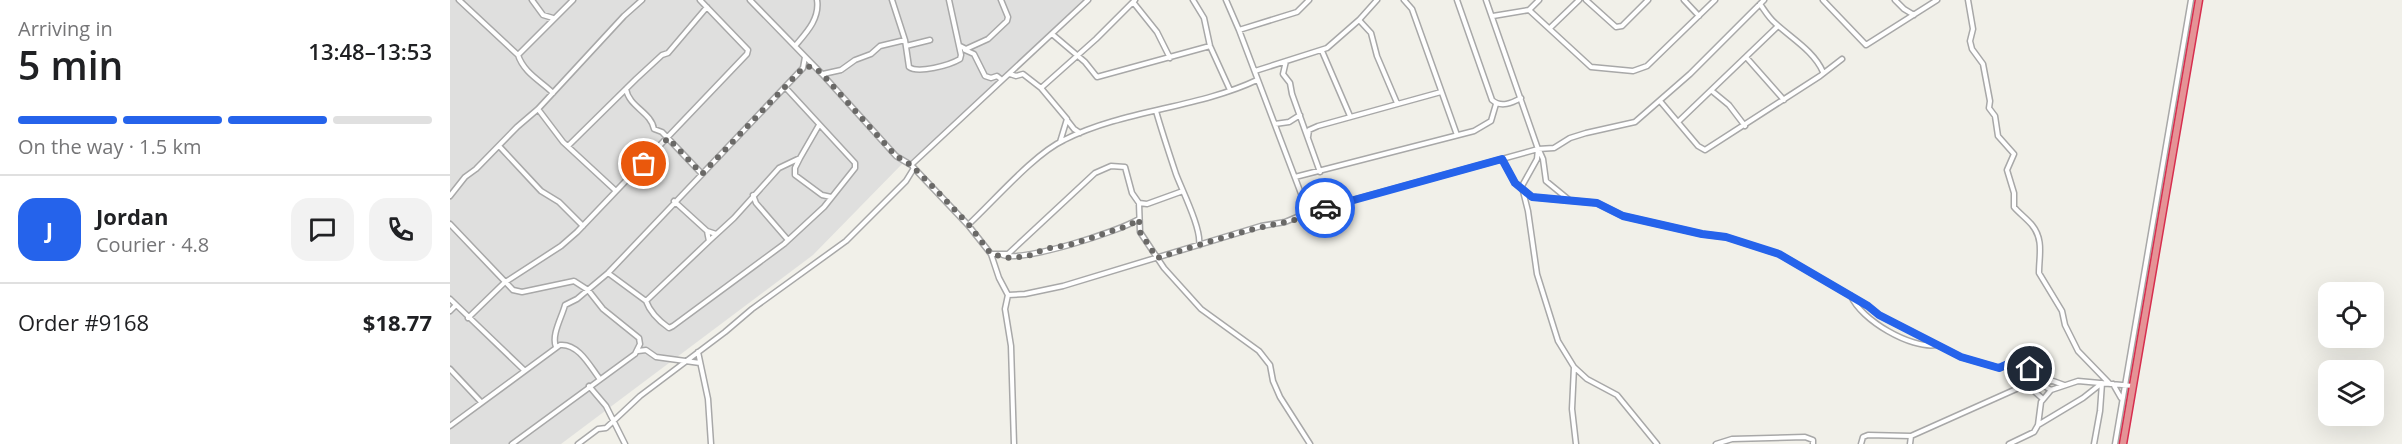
<!DOCTYPE html>
<meta charset="utf-8">
<style>
body{margin:0;font-family:"Open Sans",sans-serif;background:#f2f2f2;color:#202124;height:100vh;display:flex;flex-direction:column;font-size:22px;white-space:nowrap}
*{box-sizing:border-box;margin:0}
p{font-size:20px;color:#757577}
.icon{flex:none;width:33px;height:33px;fill:none;stroke:currentColor;stroke-width:2;stroke-linecap:round;stroke-linejoin:round}
.map{position:relative;flex:1;overflow:hidden}
.panel{display:flex;flex-direction:column;background:#fff;width:450px}
.panel>*{flex:none}
.controls{position:absolute;left:1868px;top:282px;display:grid;gap:12px}
.controls a{display:grid;place-items:center;width:66px;height:66px;border-radius:12px;background:#fff;box-shadow:0 6px 24px #0002;font-size:30px}
.pin{position:absolute;display:grid;place-items:center;width:51px;height:51px;color:#fff;margin:-26px;border:3px solid #fff;border-radius:50%;box-shadow:0 2px 6px #0007}
.courier{position:absolute;display:grid;place-items:center;width:60px;height:60px;margin:-30px;border:4px solid #2563eb;border-radius:50%;background:#fff;color:#222;box-shadow:0 2px 8px #0007}
.head em{font-style:normal;font-weight:600}
.head div{display:flex;flex-direction:column-reverse}
.head{display:flex;align-items:center;justify-content:space-between;height:102px;padding:0 18px}
h1{font-size:39px;font-weight:600;line-height:45px}
.bar{display:grid;grid-template-columns:repeat(4,1fr);gap:9px 6px;align-content:center;height:72px;padding:0 18px}
.bar i{height:8px;border-radius:4px;background:#e0e0e0}
.bar .selected{background:#2563eb}
.bar p{grid-column:span 4}
.line{display:flex;align-items:center;gap:15px;padding:0 18px;border-top:2px solid #e0e0e0}
.line div{flex:1}
.round{display:grid;place-items:center;flex:none;width:63px;height:63px;border-radius:18px;background:#f2f2f2}
main{display:flex;flex:1;min-height:0}
.map>svg:first-child{display:block}
</style>
<main>
<section class="panel">
<div class="head"><div><h1>5 min</h1><p>Arriving in</p></div><em>13:48–13:53</em></div>
<div class="bar"><i class="selected"></i><i class="selected"></i><i class="selected"></i><i></i><p>On the way · 1.5 km</p></div>
<div class="line" style="height:108px"><b class="round" style="background:#2563eb;color:#fff">J</b><div><b>Jordan</b><p>Courier · 4.8</p></div><a class="round"><svg class="icon" aria-label="chat" viewBox="0 0 24 24"><path d="M4 5h16v11H9l-5 4z"/></svg></a><a class="round"><svg class="icon" aria-label="phone" viewBox="0 0 24 24"><path d="M5 4h4l2 5-3 2q2 4 5 5l2-3 5 2v4C11 20 4 13 5 4z"/></svg></a></div>
<div class="line" style="height:78px"><div>Order #9168</div><b>$18.77</b></div>
</section>
<div class="map">
<svg width="1952" height="444" viewBox="0 0 1952 444">
<rect width="100%" height="100%" fill="#f1f0e9"/>
<path fill="#dfdfde" d="M0,0h638l-177,165 -9,-3 1,1 -90,92 -252,189h-111z"/>
<g fill="none" stroke-linecap="round" stroke-linejoin="round">
<g stroke="#a8a8a8" stroke-width="7">
<path id="minor" d="M9,0l59,55c6,18 23,26 35,38
M82,0l11,15 10,3
M300,0l72,74 74,82 15,9 177,-165
M442,0l13,40 4,27c9,7 41,-2 51,-8l1,-4 -12,-55
M743,0l11,18 6,28 20,44
M776,0l13,30 69,182
M954,0l8,9 45,126
M1007,0l35,100c9,8 20,3 29,-2
M1036,0l52,149 16,-1 16,-10 16,-5 49,-11 55,-48 74,-74
M1136,0l30,27 6,-1 26,-26
M1234,0l15,16
M1373,0l43,45 71,-45
M1445,0l9,9 10,6
M1518,0l5,29 -3,12 2,8 11,15 7,37 -1,7 6,8 3,20 16,18 -7,16 7,23v14c5,6 12,11 18,18 12,15 7,30 7,48l23,38 3,14 13,26 31,32
M683,2l24,30 13,26
M1310,4c5,7 9,14 15,19 16,15 39,28 48,49
M1079,10l62,57 42,4 14,-5 68,-66
M1043,16l36,-6 10,-10
M909,20l12,13 6,23 20,47
M1100,28l29,-28
M789,30l58,-18 12,-12
M602,34l33,28 12,15 113,-31
M345,46c11,-13 25,-27 22,-46
M456,46l24,-6
M510,46l6,3 22,-10 19,-18 1,-4 -7,-17
M515,50l9,4 11,22 6,2 6,-2 5,4
M872,51l28,65
M68,55l55,-55
M1296,57l38,43
M836,61l-3,13 7,9 2,11 28,78
M805,71l72,-23 32,-28 18,-20
M373,74l18,-4 14,-10 16,-6 9,-8 25,-6
M560,74l6,2 7,-2 18,14
M176,89c3,18 25,23 28,40l8,3 40,42
M1262,91l17,14 16,21
M1210,101l38,45 7,4 115,-74 22,-17
M88,109l25,33 53,49
M706,111c6,21 13,42 20,63 6,16 26,56 23,71
M617,120l7,9 6,4
M1229,121l99,-95
M825,124l14,-2 11,-7
M858,137l1,-7 9,-4 123,-34
M610,142l7,-23 -26,-31 55,-49 39,-39
M118,146l68,-67 26,-24 6,-2 39,-46
M50,147l41,44 18,11 24,24
M1088,149l-1,10 -15,27 1,5 5,20 9,63 21,67 16,26 -2,42 4,35
M1089,150l4,9 3,22 22,18
M350,158l-5,10v7l27,20 9,2
M1052,159l13,24 17,14 65,6 26,13 79,18 24,3 53,17 89,52 11,9 82,42 38,11 20,-9 11,10 5,13
M463,167l55,58 23,29 8,24 9,17 -3,14 6,37 3,98
M845,177l179,-46 17,-10 5,-17
M303,195l3,8 32,37
M0,196l15,-19 11,-8 41,-42 21,-18 86,-93 18,-16
M224,201l33,30 9,3
M689,203l1,29 24,36 37,41 58,42 11,14 3,16 7,16 30,47
M0,224l63,66 9,2 52,-11 14,9 15,19 36,29 1,6 -5,10 -123,90
M518,225c26,-24 66,-71 96,-85 59,-30 134,-32 193,-60
M257,231l2,10 25,-23 45,-50 21,-10 19,-33
M541,254h17l87,-81 16,-7 14,1 7,26 7,10 8,1 36,-13
M553,255c20,7 115,-23 136,-36
M158,273l38,28 63,-60
M558,295l17,-1 38,-8 198,-60 24,-4 24,-10 229,-63
M1401,296c10,24 60,53 85,49
M0,299l74,71
M196,301c4,11 13,20 23,27l4,-2 111,-82 40,-37 31,-39v-5l-70,-76
M0,311l6,-6
M18,318l36,-35 57,-37 16,-14 170,-178 1,-4 -48,-50
M106,347c-5,-12 6,-30 9,-42l12,-6 31,-26 195,-205 2,-11
M188,351l8,-1 10,7 44,6
M248,352l10,47 3,45
M1124,367l13,12 30,16 40,49
M0,369l31,33
M1589,383l12,7 27,-9 55,5
M1663,384l8,14
M1577,385l16,14
M139,386l17,20 19,38
M1588,425l45,-27 19,-15
M0,426l110,-81c18,-2 30,21 39,33
M128,444l20,-15 8,-1 34,-32 85,-64 27,-23 94,-68 60,-60 8,-13
M1266,444l16,-5 73,-2 8,3v4
M1411,444l2,-7 5,-2 43,1 121,-54 21,-1 11,4
M1460,444l1,-8
M1559,444l25,-12 4,-7 3,-23 10,-12
M1644,444l6,-33 2,-28
M1665,444l76,-444"/>
</g>
<g stroke="#d72e4e" stroke-width="9">
<path id="highway" d="M1673,444l76,-444"/>
</g>
<use href="#minor" stroke="#fff" stroke-width="4"/>
<use href="#highway" stroke="#e59396" stroke-width="6"/>
</g>
<g fill="none" stroke-linecap="round" stroke-linejoin="round">
<path stroke="#6a6967" stroke-width="6" stroke-dasharray="0 10.8" d="M194,164l24,-26 34,36 101,-106c9,-3 13,0 19,6l74,82 15,9 25,25 33,35 22,29 19,4 18,-2 17,-7 28,-5 57,-19 9,-6 1,13 17,26c42,-13 86,-28 129,-36 13,-2 25,-11 39,-14"/>
<path stroke="#2563eb" stroke-width="8" d="M875,208l177,-49 13,24 17,14 65,6 26,13 79,18 24,3 53,17 89,52 11,9 82,42 38,11 20,-9 11,10"/>
</g>
</svg>
<div class="controls">
<a><svg class="icon" aria-label="locate" viewBox="0 0 24 24"><circle cx="12" cy="12" r="6"/><path d="M12 2v4M12 18v4M2 12h4M18 12h4"/></svg></a>
<a><svg class="icon" aria-label="layers" viewBox="0 0 24 24"><path d="M12 4l9 5-9 5-9-5zM3 14l9 5 9-5"/></svg></a>
</div>
<div class="pin" style="left:194px;top:164px;background:#ea580c"><svg class="icon" aria-label="bag" viewBox="0 0 24 24"><path d="M5 8h14l-1 12H6zM9 8a3 3 0 0 1 6 0"/></svg></div>
<div class="pin" style="left:1580px;top:369px;background:#1f2937"><svg class="icon" aria-label="home" viewBox="0 0 24 24"><path d="M3 11l9-7 9 7M6 9v11h12V9"/></svg></div>
<div class="courier" style="left:875px;top:208px"><svg class="icon" aria-label="car" viewBox="0 0 24 24"><path d="M5 17H2v-5l4-1 3-4h7l3 4 3 1v5h-3M9 17h6M6 11h13"/><circle cx="7" cy="17" r="2"/><circle cx="17" cy="17" r="2"/></svg></div>
</div>
</main>
